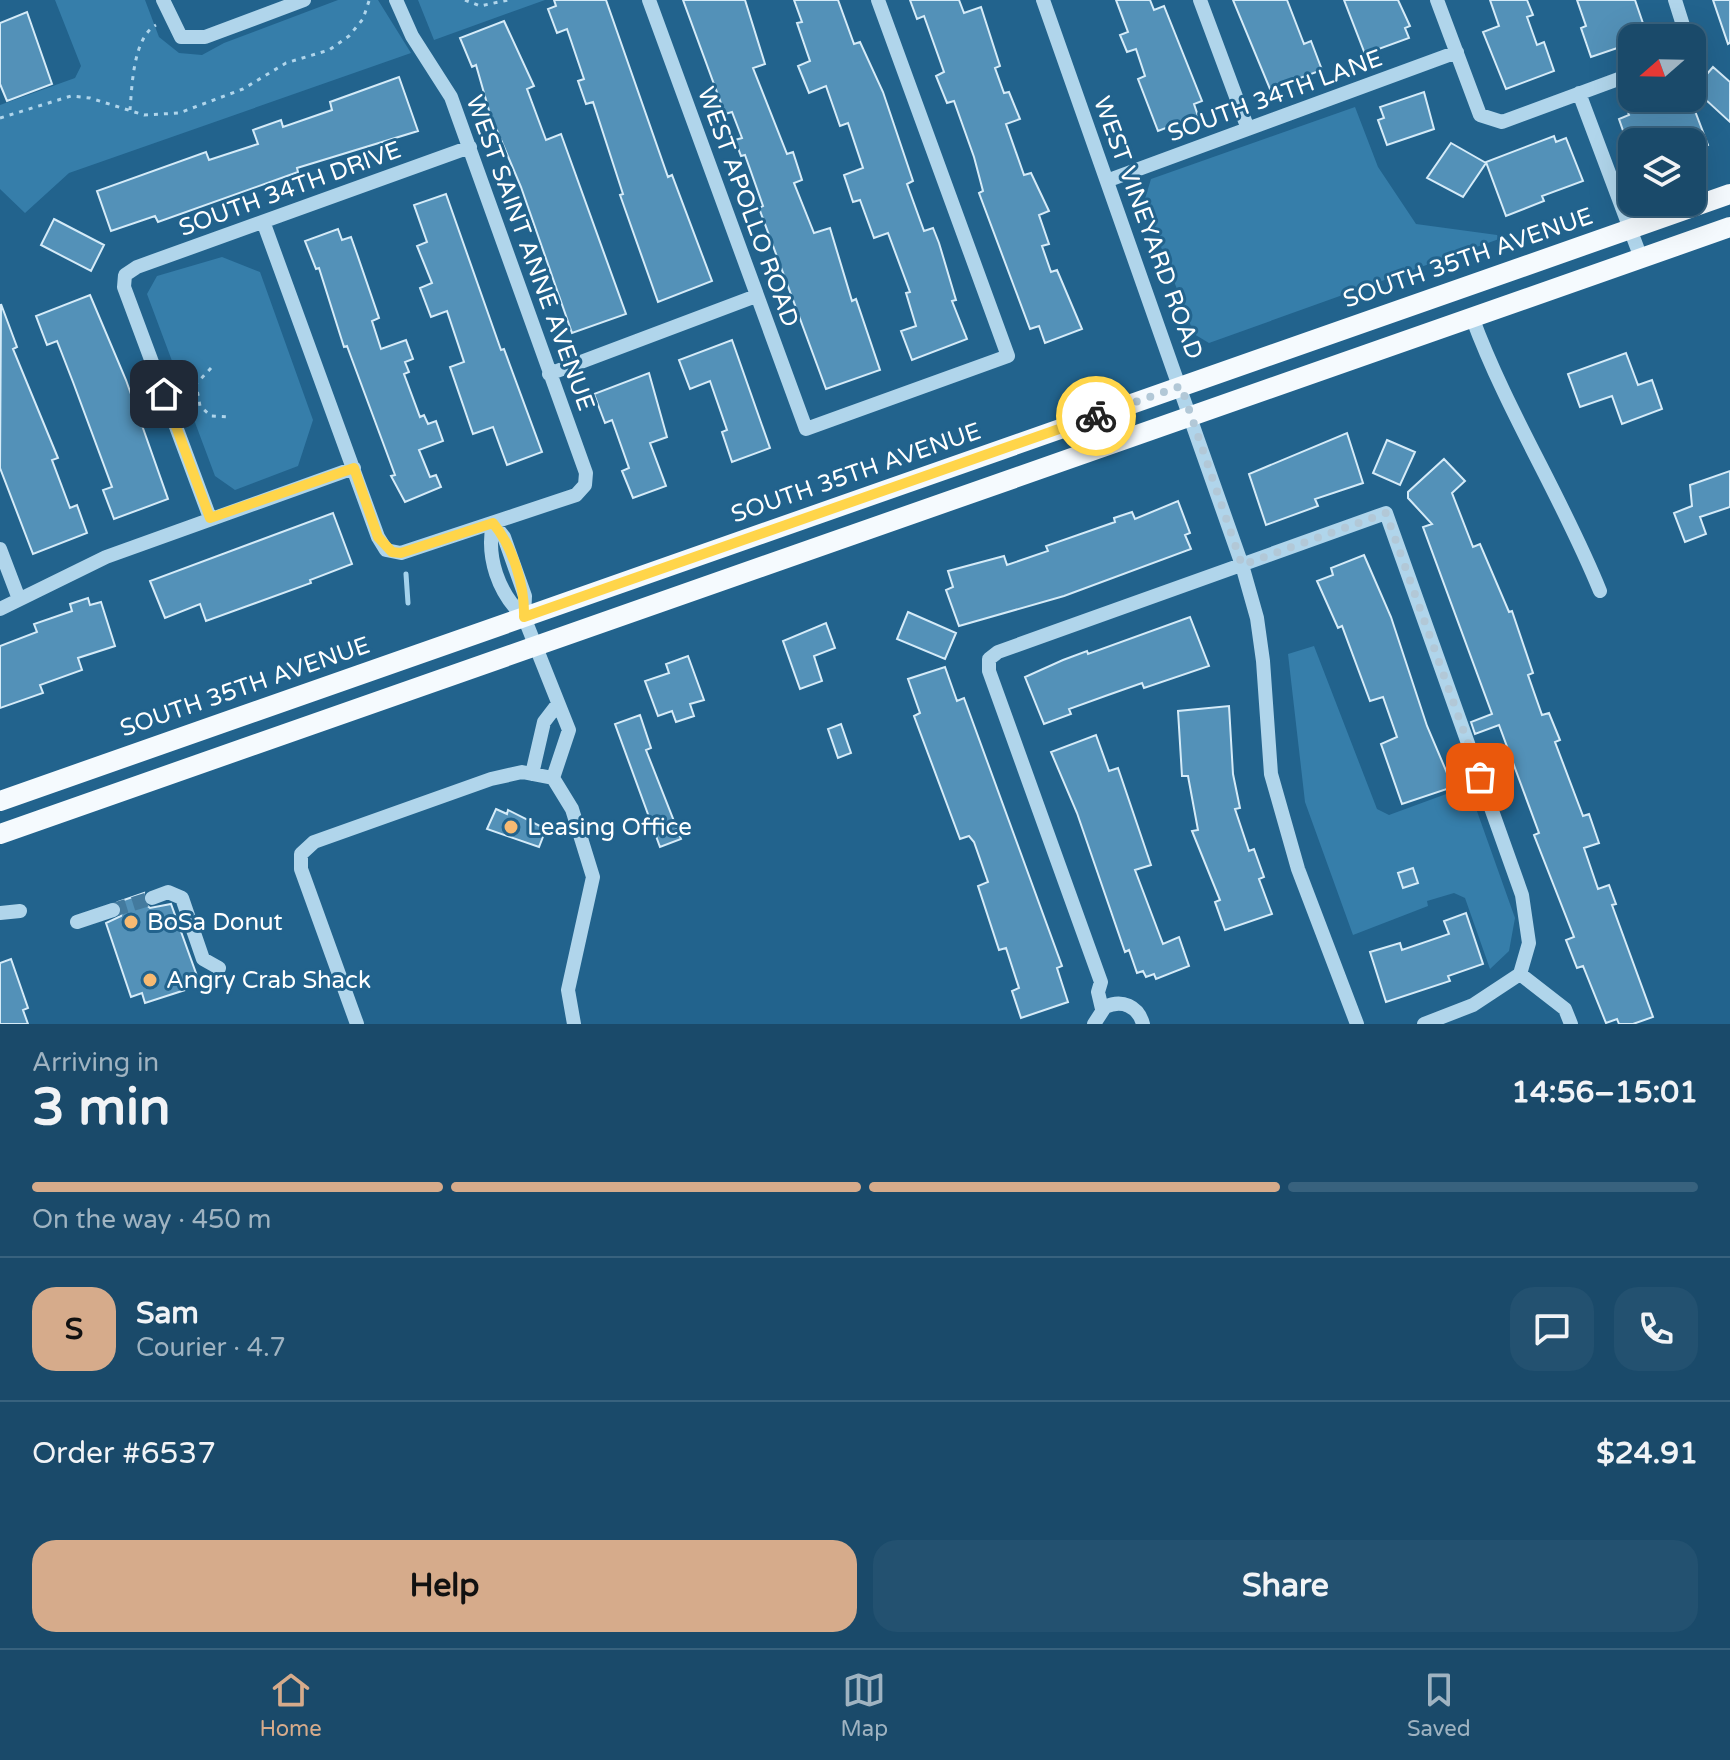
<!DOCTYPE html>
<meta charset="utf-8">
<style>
body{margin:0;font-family:"Varela Round",sans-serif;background:#235170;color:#f1f3f6;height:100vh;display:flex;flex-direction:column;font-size:30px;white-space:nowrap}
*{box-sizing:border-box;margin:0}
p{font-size:26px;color:#9fb3c1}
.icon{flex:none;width:44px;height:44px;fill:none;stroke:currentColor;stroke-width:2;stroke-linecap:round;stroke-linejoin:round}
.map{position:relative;height:1024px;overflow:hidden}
.panel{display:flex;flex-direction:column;background:#1a4a6a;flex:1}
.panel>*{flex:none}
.needle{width:52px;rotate:250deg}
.buttons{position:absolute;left:1618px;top:24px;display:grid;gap:16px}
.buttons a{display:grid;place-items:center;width:88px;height:88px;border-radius:16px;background:#1a4a6a;box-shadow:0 8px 32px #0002,0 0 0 2px #38627e;font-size:40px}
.pin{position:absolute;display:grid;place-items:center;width:68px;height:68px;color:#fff;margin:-34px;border-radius:16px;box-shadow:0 4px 12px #0006}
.courier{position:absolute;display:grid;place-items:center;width:80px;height:80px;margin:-40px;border:6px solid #ffd54a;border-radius:50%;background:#fff;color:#222;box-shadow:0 2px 10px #0007}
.overview em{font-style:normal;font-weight:700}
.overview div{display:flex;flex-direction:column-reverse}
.overview{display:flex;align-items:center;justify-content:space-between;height:136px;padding:0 32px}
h1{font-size:52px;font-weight:700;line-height:60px}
.bar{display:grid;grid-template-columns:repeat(4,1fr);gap:12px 8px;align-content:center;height:96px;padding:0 32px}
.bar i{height:10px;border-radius:6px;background:#38627e}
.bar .current{background:#d6ab8b}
.bar p{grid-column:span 4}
.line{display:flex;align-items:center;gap:20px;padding:0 32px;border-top:2px solid #38627e}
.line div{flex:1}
.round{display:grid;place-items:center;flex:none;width:84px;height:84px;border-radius:24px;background:#235170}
.primary-button{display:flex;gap:16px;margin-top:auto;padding:16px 32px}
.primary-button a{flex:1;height:92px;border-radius:24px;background:#d6ab8b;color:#111;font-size:32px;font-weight:700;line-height:92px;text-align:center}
.primary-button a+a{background:#235170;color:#f1f3f6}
.tabs{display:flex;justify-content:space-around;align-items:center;height:112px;border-top:2px solid #38627e;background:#1a4a6a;font-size:22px;color:#9fb3c1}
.tabs a{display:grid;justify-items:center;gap:4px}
.tabs .current{color:#d6ab8b}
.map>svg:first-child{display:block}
</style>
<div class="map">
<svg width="1730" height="1024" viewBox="0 0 1730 1024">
<rect width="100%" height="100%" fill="#22638d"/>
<path fill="#367eaa" d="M55,0h90l14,37 20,16 23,2 22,-12 114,-43h40l33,53 -342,120 -44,40 -25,-24v-84l75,-27 6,-12z
M418,0h127l-111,40z
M1355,107l23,60 38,57 81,11 2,4 -290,104 -15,-9 -50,-132 7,-23z
M222,257l38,15 53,148 -15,46 -63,24 -20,-14 -68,-182 10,-18z
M1314,646l63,163 12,6 79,-29 47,132 -6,33 -19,18 -25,-71 -11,-5 -27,8 1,5 -75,29 -48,-133 -17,-148z"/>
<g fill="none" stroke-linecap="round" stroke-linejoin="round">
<path stroke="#a4d2ec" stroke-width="5" d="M406,574l2,29"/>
</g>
<path fill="#5391b8" stroke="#d5ebf8" stroke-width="2" d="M554,0h52l62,177 4,-2 40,106 -54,21 -38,-107 3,-1 -30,-92 -7,2 -8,-23 6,-2 -17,-50 -10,4 -9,-24 8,-3z
M683,0h62l20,64 -12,4 34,86 6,-2 9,28 -8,3 20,50 16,-5 22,73 4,-2 24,71 -54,19 -67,-181 4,-2 -18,-51 -4,1 -6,-16 7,-2 -10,-26 -7,2z
M794,0h44l16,44 6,-2 23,50 30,89 -6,3 17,47 9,-3 6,15 17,57 -4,1 15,38 -55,21 -11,-29 15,-5 -10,-33 4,-1 -22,-59 -14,5 -14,-38 -7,2 -9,-27 19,-7 -15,-45 -8,3 -14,-40 -17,7 -11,-27 12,-5 -13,-38 5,-1z
M910,0h49l5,13 17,-6 19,59 -5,2 9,25 5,-1 11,27 -14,5 18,51 7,-2 18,38 -10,4 10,29 -7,2 9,26 6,-2 25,59 -37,14 -6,-17 -9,3 -51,-136 4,-2 -9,-34 -20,-56 -7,2 -11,-27 8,-4 -20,-56 -7,3z
M1116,0h34l4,10 10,-4 38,95 -8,3 4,12 -40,15 -20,-52 7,-3 -9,-27 -9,3 -7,-17 8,-3z
M1233,0h54l17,44 7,-3 11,29 -52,19z
M1344,0h54l12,26 -5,2 4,10 -44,16z
M1490,0h37l6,15 -6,2 10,28 7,-3 10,29 -48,18 -23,-57 16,-6z
M1577,0h58l13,38h-16v5l-41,14 -10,-29 5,-2z
M1713,0h17v43l-2,1z
M27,12l25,72 -45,17 -7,-17v-61z
M504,21l30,65 -7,3 19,51 15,-6 65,180 -54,19 -51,-146 -31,-73 -14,-49 -4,2 -12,-29z
M1713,67l17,15v40l-36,-33z
M399,77l19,54 -121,37 1,4 -140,50 -3,-6 -44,15 -14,-40 109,-39 3,8 49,-16 -5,-14 28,-10 2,7 49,-17 -2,-8z
M1424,92l10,37 -47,16 -9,-25 6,-2 -4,-11z
M1656,98h34l18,47 -16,7v-10h-65l-8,-23 10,-4 -2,-6z
M1554,136l2,6 10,-4 17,43 -41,15 2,5 -38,15 -20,-54z
M1451,143l35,20 -23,34 -36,-19z
M446,194l55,156 3,-1 38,103 -35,13 -14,-38 -20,7 -23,-67 14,-5 -17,-51 -16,6 -11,-29 12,-5 -15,-37 10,-4 -13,-37z
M54,219l50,26 -13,26 -50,-26z
M338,229l4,11 9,-3 6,17 22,64 -7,3 9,28 25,-9 7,19 -8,3 4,10 -5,2 16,43 4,-2 4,9 8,-3 7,20 -24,9 11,27 6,-2 5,12 -36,15 -14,-26 4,-1 -48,-129 -3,1 -25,-79 -3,1 -11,-28z
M90,295l36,85 42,119 -54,20 -11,-29 9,-3 -39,-105 -16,-41 -10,4 -11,-29z
M1,304l16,43 -4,2 45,109 -6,2 18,48 7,-3 10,28 -54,21 -33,-86z
M732,340l38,108 -38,14 -10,-30 5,-2 -17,-49 -20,8 -11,-29z
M1626,353l12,32 14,-5 10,29 -40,15 -10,-28 -32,11 -12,-33z
M649,373l18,64 -17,6 16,43 -33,12 -11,-27 7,-3 -17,-48 -7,3 -11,-29z
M1347,433l16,50 -48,16 3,7 -52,19 -17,-51z
M1387,440l28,12 -15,33 -27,-12z
M1444,459l21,22 -13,12 21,54 7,-3 29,68 3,-1 21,62 -5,2 14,40 7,-2 11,27 -5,2 28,74 6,-2 10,29 -15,5 14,41 11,-4 7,19 -4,1 41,112 -20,7h-14l-2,-5 -11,4 -23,-57 -6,2 -11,-28 8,-3 -40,-102 5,-2 -40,-108 -24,9 -4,-12 21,-8 -69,-187 9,-3 -24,-26v-6z
M1730,471v36l-30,10 6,17 -21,8 -11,-29 18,-7 -2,-21z
M1178,501l12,32 -5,2 6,14 -127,47 -105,30 -13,-36 7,-3 -5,-16 56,-15 3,9 41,-14 -2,-5 69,-24 -1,-4 18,-6 3,7z
M333,513l19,51 -42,16 1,3 -105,38 -6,-17 -35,14 -15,-37z
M1364,555l27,62 36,109 26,61 -51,17 -21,-60 16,-7 -14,-40 -13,4 -28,-75 -4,2 -21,-47 16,-6 -2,-7z
M88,598l2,7 11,-3 14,44 -37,12 4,12 -42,15 3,8 -43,15v-62l37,-14 -3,-8 38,-13 -2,-7z
M908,612l48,21 -11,26 -48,-20z
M1190,617l19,49 -65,22 -2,-5 -34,12 -39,14 2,5 -27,10 -19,-47 38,-17 24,-9 1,3z
M826,623l9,25 -21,8 8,25 -22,8 -17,-48z
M688,656l16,44 -14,4 4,12 -18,6 -4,-11 -14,5 -13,-35 24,-8 -3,-9z
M945,667l12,34 7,-3 98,268 -5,2 11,34 -47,16 -9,-27 7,-3 -13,-40 -7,2 -21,-64 10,-4 -14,-40 -5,-6 -9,3 -46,-123 6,-3 -12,-34z
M1229,706l4,68 7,34 -5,1 14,42 5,-2 10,28 -5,2 13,35 -47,16 -10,-28 5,-2 -28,-69 6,-1 -10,-54h-6l-4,-65z
M640,715l11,33 -5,2 35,89 -21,8 -45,-123z
M841,724l10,29 -13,5 -10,-29z
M1096,735l13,36 9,-3 33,97 -16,5 28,74 16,-7 10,29 -33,13 -2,-5 -8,3 -3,-6 -6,2 -8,-23 -4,2 -48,-139 -26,-61z
M496,809l11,5 1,-4 38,19 -7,18 -52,-18z
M1413,868l5,15 -15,5 -5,-15z
M144,893l-1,9 7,6 21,-4 26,72 -15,5 3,9 -40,13 -3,-10 -11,4 -25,-74 15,-7 2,-8 -5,-6z
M1466,913l17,51 -35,12 2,5 -64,21 -16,-50 30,-9 2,7 47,-16 -5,-13z
M11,959l17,49 -5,2 5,14h-28v-61z"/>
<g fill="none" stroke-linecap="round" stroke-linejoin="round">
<path stroke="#437a9e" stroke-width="14" stroke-dasharray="14 7" stroke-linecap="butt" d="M113,910l39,-12"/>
<path stroke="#b0d5eb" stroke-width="3" stroke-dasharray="4 6" stroke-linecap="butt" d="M465,0l15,6 28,-6
M130,110c2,-24 3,-72 26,-85
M0,118l71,-22 19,2 54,17 35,-2 64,-24 43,-26 43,-13 20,-14 14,-17 6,-18 5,-1
M211,368l-15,16 4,22 11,10 19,1"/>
<path stroke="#b0d5eb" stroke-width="14" d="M163,0l18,37h24l99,-37
M649,0l157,429 202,-73 -130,-356
M1043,0l199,565 15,53 6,43 8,113 27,95 59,155
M1200,0l48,129
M1437,0l43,115 22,7 130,-48
M1675,0l12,38
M1579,93l62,165
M1109,180l348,-128
M264,224l114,313 8,13 15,3 175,-58 9,-10 1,-12 -135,-376 -39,-61 -16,-36
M1472,317c35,95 90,180 128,274
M549,374l207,-78
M210,518l-86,-231 1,-12 12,-8 333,-120
M493,523l11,14 21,59 -1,21 45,113 -16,48
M493,523c-7,34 5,70 31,94
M0,549l19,50
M0,609l106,-52 248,-89
M532,774l12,-52 13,-17
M152,898l16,-6 14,6 21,61 16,9
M0,913l20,-2
M77,922l36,-12
M1102,1009l-4,-17 3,-10 -112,-311v-12l9,-7 388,-139 136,382 7,48 -9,31 45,35 6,15
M357,1024l-56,-155v-15l13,-12 177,-63 31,-7 31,6 19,31 21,68 -25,113 6,34
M1094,1024l11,-17c17,-8 33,-1 38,17
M1424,1024l49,-19 47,-31"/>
<path stroke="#f5fafe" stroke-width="20" d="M0,801l1730,-607
M0,834l1730,-607"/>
</g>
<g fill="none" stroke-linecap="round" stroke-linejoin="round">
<path stroke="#b2c8d7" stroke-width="8" stroke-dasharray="0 14.4" d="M1096,416l85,-30 61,179 144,-52 94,264"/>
<path stroke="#ffd54a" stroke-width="10" d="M164,394l46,124 144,-50 24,69 14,15 9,1 92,-30c20,24 32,63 31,94l572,-201"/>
</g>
<g fill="#f7ba72" stroke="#22638d" stroke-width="3">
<circle cx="511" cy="827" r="8"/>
<circle cx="131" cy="922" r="8"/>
<circle cx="150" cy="980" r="8"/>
</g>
<g text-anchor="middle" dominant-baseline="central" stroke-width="6" stroke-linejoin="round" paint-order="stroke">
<g font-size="24" fill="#fff" stroke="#22638d">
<text transform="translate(1275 96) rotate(-20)">SOUTH 34TH LANE</text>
<text transform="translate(290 189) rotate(-20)">SOUTH 34TH DRIVE</text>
<text transform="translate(748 207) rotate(70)">WEST APOLLO ROAD</text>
<text transform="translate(1148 228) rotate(70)">WEST VINEYARD ROAD</text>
<text transform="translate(530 253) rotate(70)">WEST SAINT ANNE AVENUE</text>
<text transform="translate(1468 258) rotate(-19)">SOUTH 35TH AVENUE</text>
<text transform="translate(856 473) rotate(-19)">SOUTH 35TH AVENUE</text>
<text transform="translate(245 687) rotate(-19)">SOUTH 35TH AVENUE</text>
</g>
<g font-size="24" fill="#fff" stroke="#22638d" text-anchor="start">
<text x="527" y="827">Leasing Office</text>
<text x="147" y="922">BoSa Donut</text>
<text x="166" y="980">Angry Crab Shack</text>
</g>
</g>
</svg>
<div class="buttons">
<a><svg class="needle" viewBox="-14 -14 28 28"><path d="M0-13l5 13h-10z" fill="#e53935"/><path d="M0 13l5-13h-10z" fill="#9fb3c1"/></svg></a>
<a><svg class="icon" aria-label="layers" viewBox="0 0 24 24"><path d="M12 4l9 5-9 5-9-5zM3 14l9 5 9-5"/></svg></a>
</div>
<div class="pin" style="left:1480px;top:777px;background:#ea580c"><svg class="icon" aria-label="bag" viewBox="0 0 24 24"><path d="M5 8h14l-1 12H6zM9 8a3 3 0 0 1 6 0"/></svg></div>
<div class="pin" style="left:164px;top:394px;background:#1f2937"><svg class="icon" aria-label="home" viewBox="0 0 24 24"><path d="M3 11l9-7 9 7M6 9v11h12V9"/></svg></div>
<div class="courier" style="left:1096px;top:416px"><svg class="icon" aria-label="bike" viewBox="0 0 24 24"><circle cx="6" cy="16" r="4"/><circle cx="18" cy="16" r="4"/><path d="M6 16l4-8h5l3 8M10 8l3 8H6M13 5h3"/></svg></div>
</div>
<section class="panel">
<div class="overview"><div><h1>3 min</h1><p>Arriving in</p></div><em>14:56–15:01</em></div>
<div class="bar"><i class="current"></i><i class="current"></i><i class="current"></i><i></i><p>On the way · 450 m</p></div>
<div class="line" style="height:144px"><b class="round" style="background:#d6ab8b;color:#111">S</b><div><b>Sam</b><p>Courier · 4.7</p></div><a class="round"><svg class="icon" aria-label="chat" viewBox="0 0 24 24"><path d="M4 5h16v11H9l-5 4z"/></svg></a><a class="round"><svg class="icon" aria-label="phone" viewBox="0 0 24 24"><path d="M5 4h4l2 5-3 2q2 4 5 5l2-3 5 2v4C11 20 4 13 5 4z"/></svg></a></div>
<div class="line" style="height:104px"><div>Order #6537</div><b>$24.91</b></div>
<div class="primary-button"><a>Help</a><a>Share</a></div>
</section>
<nav class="tabs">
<a class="current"><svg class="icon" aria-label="home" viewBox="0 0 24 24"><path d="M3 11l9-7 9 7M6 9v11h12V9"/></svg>Home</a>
<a><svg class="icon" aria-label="map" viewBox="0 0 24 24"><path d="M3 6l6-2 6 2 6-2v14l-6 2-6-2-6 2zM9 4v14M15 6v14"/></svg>Map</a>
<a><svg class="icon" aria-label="saved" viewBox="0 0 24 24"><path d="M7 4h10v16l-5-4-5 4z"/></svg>Saved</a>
</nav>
